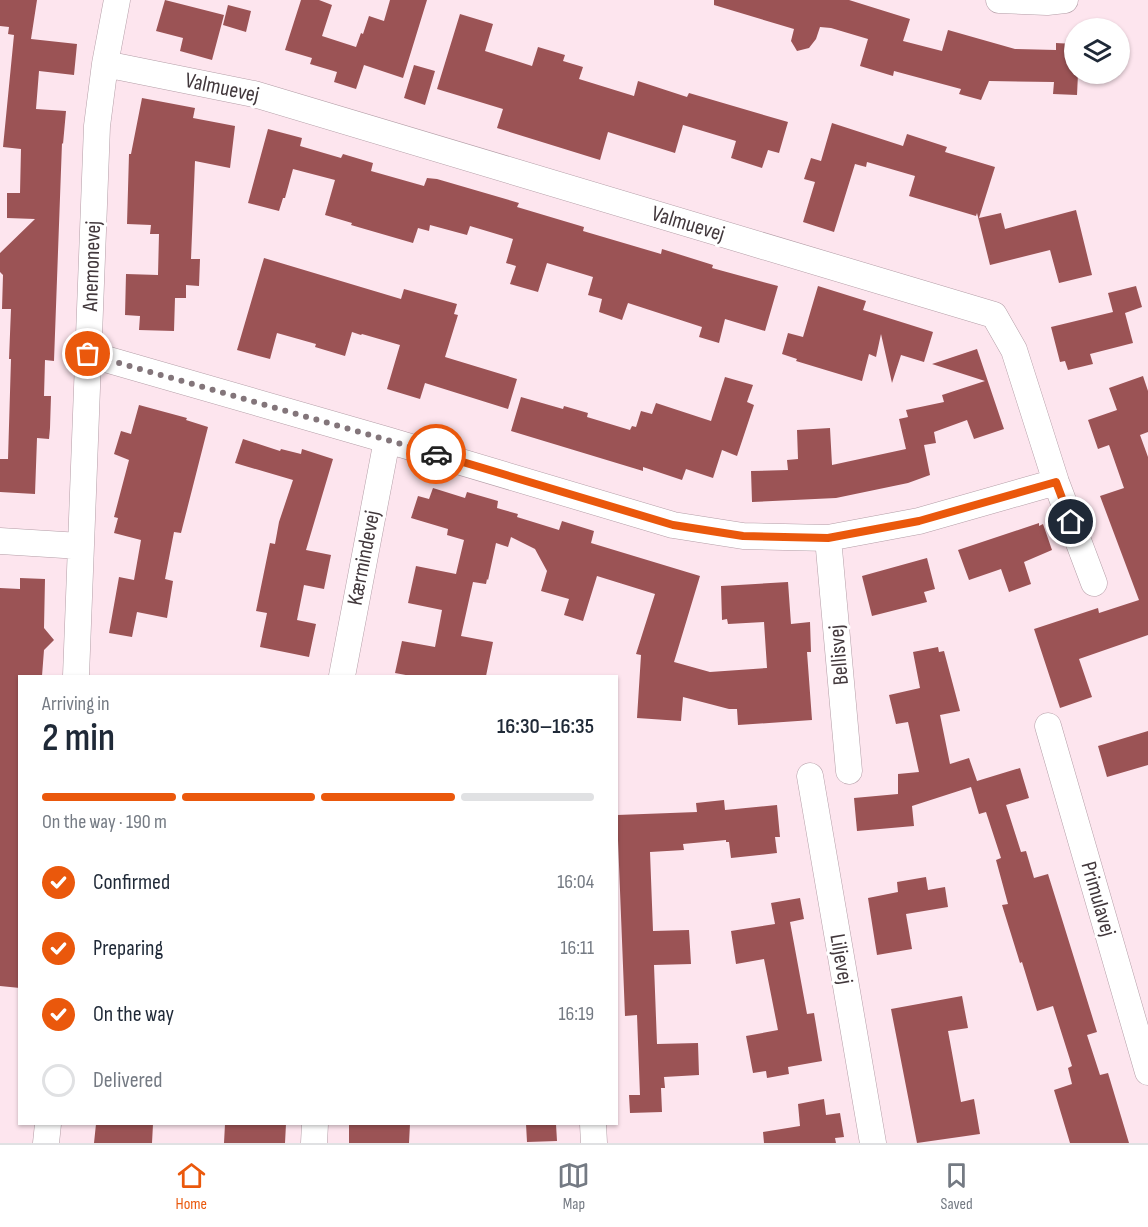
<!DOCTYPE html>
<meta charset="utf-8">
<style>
body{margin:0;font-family:"Sofia Sans Condensed",sans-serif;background:#f6f6f7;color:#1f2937;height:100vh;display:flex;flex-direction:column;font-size:22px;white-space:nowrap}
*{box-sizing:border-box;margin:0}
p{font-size:20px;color:#747a83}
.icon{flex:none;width:33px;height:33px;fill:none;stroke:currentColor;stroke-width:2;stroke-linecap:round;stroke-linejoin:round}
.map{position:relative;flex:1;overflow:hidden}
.drawer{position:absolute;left:18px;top:675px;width:600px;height:450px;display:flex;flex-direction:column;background:#fff;border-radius:0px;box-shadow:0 2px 4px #0004}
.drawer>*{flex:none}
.buttons{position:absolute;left:1064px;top:18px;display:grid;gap:12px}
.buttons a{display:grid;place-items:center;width:66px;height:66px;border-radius:50%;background:#fff;box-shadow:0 2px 4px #0004;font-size:30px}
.pin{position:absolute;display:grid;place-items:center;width:51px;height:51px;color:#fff;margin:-26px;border:3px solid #fff;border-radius:50%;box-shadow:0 2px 6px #0007}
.courier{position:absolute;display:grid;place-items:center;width:60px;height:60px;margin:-30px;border:4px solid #ea580c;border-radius:50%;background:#fff;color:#222;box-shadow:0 2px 8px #0007}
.headline em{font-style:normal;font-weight:600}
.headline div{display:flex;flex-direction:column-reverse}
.headline{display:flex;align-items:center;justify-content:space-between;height:102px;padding:0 24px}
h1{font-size:39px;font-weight:600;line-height:45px}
.bar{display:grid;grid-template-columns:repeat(4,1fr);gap:9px 6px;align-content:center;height:72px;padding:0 24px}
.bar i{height:8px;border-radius:4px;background:#e0e1e3}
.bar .active{background:#ea580c}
.bar p{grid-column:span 4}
ol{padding:0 24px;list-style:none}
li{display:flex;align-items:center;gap:18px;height:66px}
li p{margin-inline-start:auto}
li .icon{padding:6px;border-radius:50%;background:#ea580c;color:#fff;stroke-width:4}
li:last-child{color:#747a83}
li i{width:33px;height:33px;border:3px solid #e0e1e3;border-radius:50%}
.tab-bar{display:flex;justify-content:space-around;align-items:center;height:84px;border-top:2px solid #e0e1e3;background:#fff;font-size:16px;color:#747a83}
.tab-bar a{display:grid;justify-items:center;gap:3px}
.tab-bar .active{color:#ea580c}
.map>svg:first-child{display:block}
</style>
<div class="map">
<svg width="1148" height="1143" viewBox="0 0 1148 1143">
<rect width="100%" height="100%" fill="#fde5ee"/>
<path fill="#9b5355" d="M0,0h37l-6,39 46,5 -3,31 -35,-4 -3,38 30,2 -3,33 -1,-1 -8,218 -9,-1 -1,36h7l-1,32 -1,11 -12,-1 -2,56 -35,-2v-33h8l3,-100h-2l2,-50h-9l1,-34 -3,-3v-19l35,-34 -28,-1v-25h13l1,-44 -18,-2 11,-112 -6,-1 1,-7 -9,-1z
M165,0l59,15 -12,45 -32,-9 3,-13 -27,-7z
M301,0h18l13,5 -10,31 34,11 5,-14 2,1 6,-18 15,5 6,-21h37l-24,78 -39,-13 -8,24 -22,-7 3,-10 -27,-8 2,-6 -27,-8z
M714,0h135l61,19 -7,22 39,10 6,-21 67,19 41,1v-7l18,1v30h4l-1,21 -24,-1 1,-12 -65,-1 -8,19 -22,-6 2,-5 -67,-18 -1,5 -33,-10 8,-27 -37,-11 -11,-1 -4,12 -7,9 -12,3 -6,-10 3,-12 -80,-24z
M228,5l23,6 -5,21 -23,-7z
M460,14l33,10 -8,27 47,15 6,-19 27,8 -2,6 20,6 -4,12 55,17 4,-15 49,16 2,-4 99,29 -9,31 -11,-3 -6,18 -31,-10 5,-17 -53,-16 -8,28 -67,-21 -8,28 -103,-32 6,-19 -66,-20z
M414,65l21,6 -10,34 -21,-7z
M142,98l53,10 -2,10 42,8 -5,42 -35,-7 -4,98h9l-1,27 -13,-1v13h-11l-1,33 -35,-1 1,-14 -15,-1 1,-41 32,1 1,-41h-9l1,-9 -24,-1 2,-70h2z
M832,123l71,23 4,-12 40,13 -2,5 50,15 -16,51 22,-5 4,16 71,-19 16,65 -33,8 -9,-33 -60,15 -13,-52 -1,3 -67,-20 6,-20 -48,-14 -1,5 -11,-3 -21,68 -31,-10 12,-40 -11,-3 7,-21 10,3z
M268,129l34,9 -2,8 41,12 2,-4 30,9 -2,8 53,15 3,-8 10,1 82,24 -2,4 67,20 -1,4 78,23 1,-5 51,16 -1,3 66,18 -13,45 -40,-12 -6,24 -20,-6 3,-10 -74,-24 -6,17 -23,-8 3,-13 -14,-4 5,-18 -46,-14 -9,29 -28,-8 6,-18 -10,-3 7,-24 -43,-13 -3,9 -37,-10 -1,6 -11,-3 -5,15 -62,-18 1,-2 -27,-8 10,-35 -42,-11 -8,29h-2l-4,13 -31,-8z
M264,258l137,41 3,-10 53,15 -3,10 4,1 -13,42 72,22 -9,30 -83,-26 -5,16 -33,-10 13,-44 -38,-11 -1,1 -9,-3 -7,24 -30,-9 1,-3 -39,-11 -7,26 -33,-9z
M818,286l48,15 -3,9 70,22 -9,30 -23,-7 -9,28 -11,-49 -5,23 -7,-3 -7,27 -66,-20 1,-2 -15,-5 6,-21 15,4z
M1136,286l6,21 -17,6 8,30 -43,11 3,10 -25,6 -3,-9 -5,1 -9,-35 62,-15 -5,-19z
M977,349l27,80 -30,10 -7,-19 -33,12 2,11 -12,2 6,30 -22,8 -72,15 -84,4 -1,-31 37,-1 -1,-10 11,-1 -1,-29 33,-2 2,37 74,-16 -7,-30 9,-2 -2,-7 38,-8 -2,-7 43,-14 -53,-17z
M1143,376l5,15v41l-8,3 8,22v178l-69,24 13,38 -32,11 -26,-79 64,-21 1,5 40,-13 -39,-104 24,-8 -15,-43 -11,4 -10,-29 29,-10 -8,-22z
M725,377l28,8 -6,17 7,3 -17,51 -15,-6 -9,28 -27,-9 -4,11 -39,-13v4l-132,-40 10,-34 42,12 1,-3 24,7 -1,4 43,13 2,-4 4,1 5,-16 11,3 4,-11 55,18z
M139,405l48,13 -1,2 22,7 -27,106 -7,-1 -9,47 8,2 -6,37 -30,-6 -5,25 -23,-4 10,-56 15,3 7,-40 -27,-7 4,-15 -4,-1 15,-57 -15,-6 7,-23 10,3z
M243,439l37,12 1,-2 20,5 1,-5 31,10 -27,91 25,5 -7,34 -20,-4 -7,35 19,4 -7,33 -49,-10 7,-34 -11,-2 14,-68 5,1 4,-22 14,-42 -58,-17z
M433,488l32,10 2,-6 31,9 -1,7 21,6 -1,3 42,13 3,-9 32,10 -3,12 109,33 -26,86 36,10 57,-4 -3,-46 -36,2 -1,-5 -5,1 -1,-34 67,-4 3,42 19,-2 1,30h-4l5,68 -74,5 -1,-16h-8l-46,-12 -2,24 -44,-3 4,-63 -5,-1 19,-60 -58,-18 -14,45 -19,-6 5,-16 -28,-8 6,-20 -12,-22 -24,-12 -3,10 -12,-4 -8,37 -1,-1 -1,5 -13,-2 -12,54 32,6 -7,34h-75l-16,-3 7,-32 33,6 7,-37 -34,-7 8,-37 40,8 8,-34 -17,-5 1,-6 -37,-11 7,-22 11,3z
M1039,523v3l4,-2 9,26 -28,12 7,22 -22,8 -8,-23 -32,11 -11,-30z
M927,558l8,31 -11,3 3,10 -55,14 -10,-40z
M20,578l25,1 -1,49 10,12 -10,10 -2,26h-22v312l-20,-2v-398l20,1z
M938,647l1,5 5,-1 16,60 -20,4 10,49 19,-6 8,23 43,-13 9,30 -23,7 15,47 5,-1 8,27 14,-4 49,158 -10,3 13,40 8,-2 21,70h-59l-16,-53 18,-6 -4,-16 4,-2 -19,-60 -16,5 -15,-49 -2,1 -18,-58 6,-1 -12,-44 5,-2 -15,-46 -7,2 -8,-27 -59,19 2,20 -57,5 -3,-33 44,-4v-20l21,-2 -11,-50 -12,2 -7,-29 31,-7 -7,-36z
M1148,731v34l-41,12 -9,-31z
M724,800l1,10 52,-5 3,32h-5l2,16 -46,5 -2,-16h-3v-2l-43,4 1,6 -34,2 3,79 36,-1 2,34 -37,1 3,79 41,-1 1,32 -35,2 1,11h-4l1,24 -32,1 -1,-18h11l-3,-80 -12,1 -8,-201 80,-3 -1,-9z
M926,877l2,13 17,-3 3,20 -42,7 6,35 -35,6 -9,-57 30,-6 -1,-10z
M800,898l4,21 -14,3 17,92 7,-1 8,48 -34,6 1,7 -22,4 -1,-7 -13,2 -7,-37 32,-6 -14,-71 -28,5 -5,-33 44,-7 -4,-21z
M962,996l6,32 -20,3 13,71 13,-3 6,35 -63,9 -26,-134z
M824,1099l2,16 14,-2 4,24 -9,1 1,5h-72l-1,-11 37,-6 -2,-22z
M96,1124h57l-1,19h-58z
M225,1124h61l-1,19h-61z
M349,1124h61l-1,19h-60z
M526,1124h30l1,17 -30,1z"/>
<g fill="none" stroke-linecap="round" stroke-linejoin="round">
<g stroke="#b49ea7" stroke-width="27">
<path id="minor" d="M999,0l48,2 18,-2
M105,64l149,30 740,221 20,35 42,132 38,101
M88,354l299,86 286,85 70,11 85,2 91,-17 137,-39
M828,538l21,233
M0,541l80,5
M76,676l21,-550 8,-62 12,-64
M342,676l45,-236
M1048,726l100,346
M810,776l63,367
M593,1124l1,19
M46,1143l2,-19
M314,1143l1,-19"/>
</g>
<use href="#minor" stroke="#fff" stroke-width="26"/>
</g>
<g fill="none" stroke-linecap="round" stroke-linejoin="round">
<path stroke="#83757a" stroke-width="6" stroke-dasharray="0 10.8" d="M88,354l348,100"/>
<path stroke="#ea580c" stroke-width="8" d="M436,454l237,71 70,11 85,2 91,-17 137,-39 15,40"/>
</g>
<g text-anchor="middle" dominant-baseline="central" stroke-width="6" stroke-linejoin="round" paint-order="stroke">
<g font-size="22" fill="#42383c" stroke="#fff">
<text transform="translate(222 88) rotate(12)">Valmuevej</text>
<text transform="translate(688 224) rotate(17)">Valmuevej</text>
<text transform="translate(92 266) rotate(-88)">Anemonevej</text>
<text transform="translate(364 558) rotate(-79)">Kærmindevej</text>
<text transform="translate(839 655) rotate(-95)">Bellisvej</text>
<text transform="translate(1098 899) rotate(74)">Primulavej</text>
<text transform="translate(841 959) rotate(80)">Liljevej</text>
</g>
</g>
</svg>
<div class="buttons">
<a><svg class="icon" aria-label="layers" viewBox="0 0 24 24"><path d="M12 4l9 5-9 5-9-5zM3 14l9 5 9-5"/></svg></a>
</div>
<div class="pin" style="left:88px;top:354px;background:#ea580c"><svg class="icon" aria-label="bag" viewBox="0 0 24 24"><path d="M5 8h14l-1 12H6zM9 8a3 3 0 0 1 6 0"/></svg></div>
<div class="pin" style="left:1071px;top:522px;background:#1f2937"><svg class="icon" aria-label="home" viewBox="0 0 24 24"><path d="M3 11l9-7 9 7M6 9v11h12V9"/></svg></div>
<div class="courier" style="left:436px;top:454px"><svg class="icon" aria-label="car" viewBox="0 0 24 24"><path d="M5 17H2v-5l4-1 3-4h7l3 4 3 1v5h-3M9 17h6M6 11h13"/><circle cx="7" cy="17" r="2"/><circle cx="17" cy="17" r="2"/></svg></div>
<section class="drawer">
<div class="headline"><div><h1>2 min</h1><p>Arriving in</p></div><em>16:30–16:35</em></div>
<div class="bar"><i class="active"></i><i class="active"></i><i class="active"></i><i></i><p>On the way · 190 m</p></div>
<ol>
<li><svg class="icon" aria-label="check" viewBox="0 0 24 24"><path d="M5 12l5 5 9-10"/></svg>Confirmed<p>16:04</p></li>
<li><svg class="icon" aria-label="check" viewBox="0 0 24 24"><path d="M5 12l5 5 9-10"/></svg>Preparing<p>16:11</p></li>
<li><svg class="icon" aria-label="check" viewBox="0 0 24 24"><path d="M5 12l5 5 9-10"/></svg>On the way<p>16:19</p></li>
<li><i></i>Delivered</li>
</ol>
</section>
</div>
<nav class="tab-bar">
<a class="active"><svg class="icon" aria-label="home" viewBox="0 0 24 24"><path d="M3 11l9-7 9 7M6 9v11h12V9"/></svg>Home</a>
<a><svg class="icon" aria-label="map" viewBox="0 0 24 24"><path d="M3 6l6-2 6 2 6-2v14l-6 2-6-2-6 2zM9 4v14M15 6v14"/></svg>Map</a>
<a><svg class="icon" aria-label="saved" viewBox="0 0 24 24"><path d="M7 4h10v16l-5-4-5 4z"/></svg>Saved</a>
</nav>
